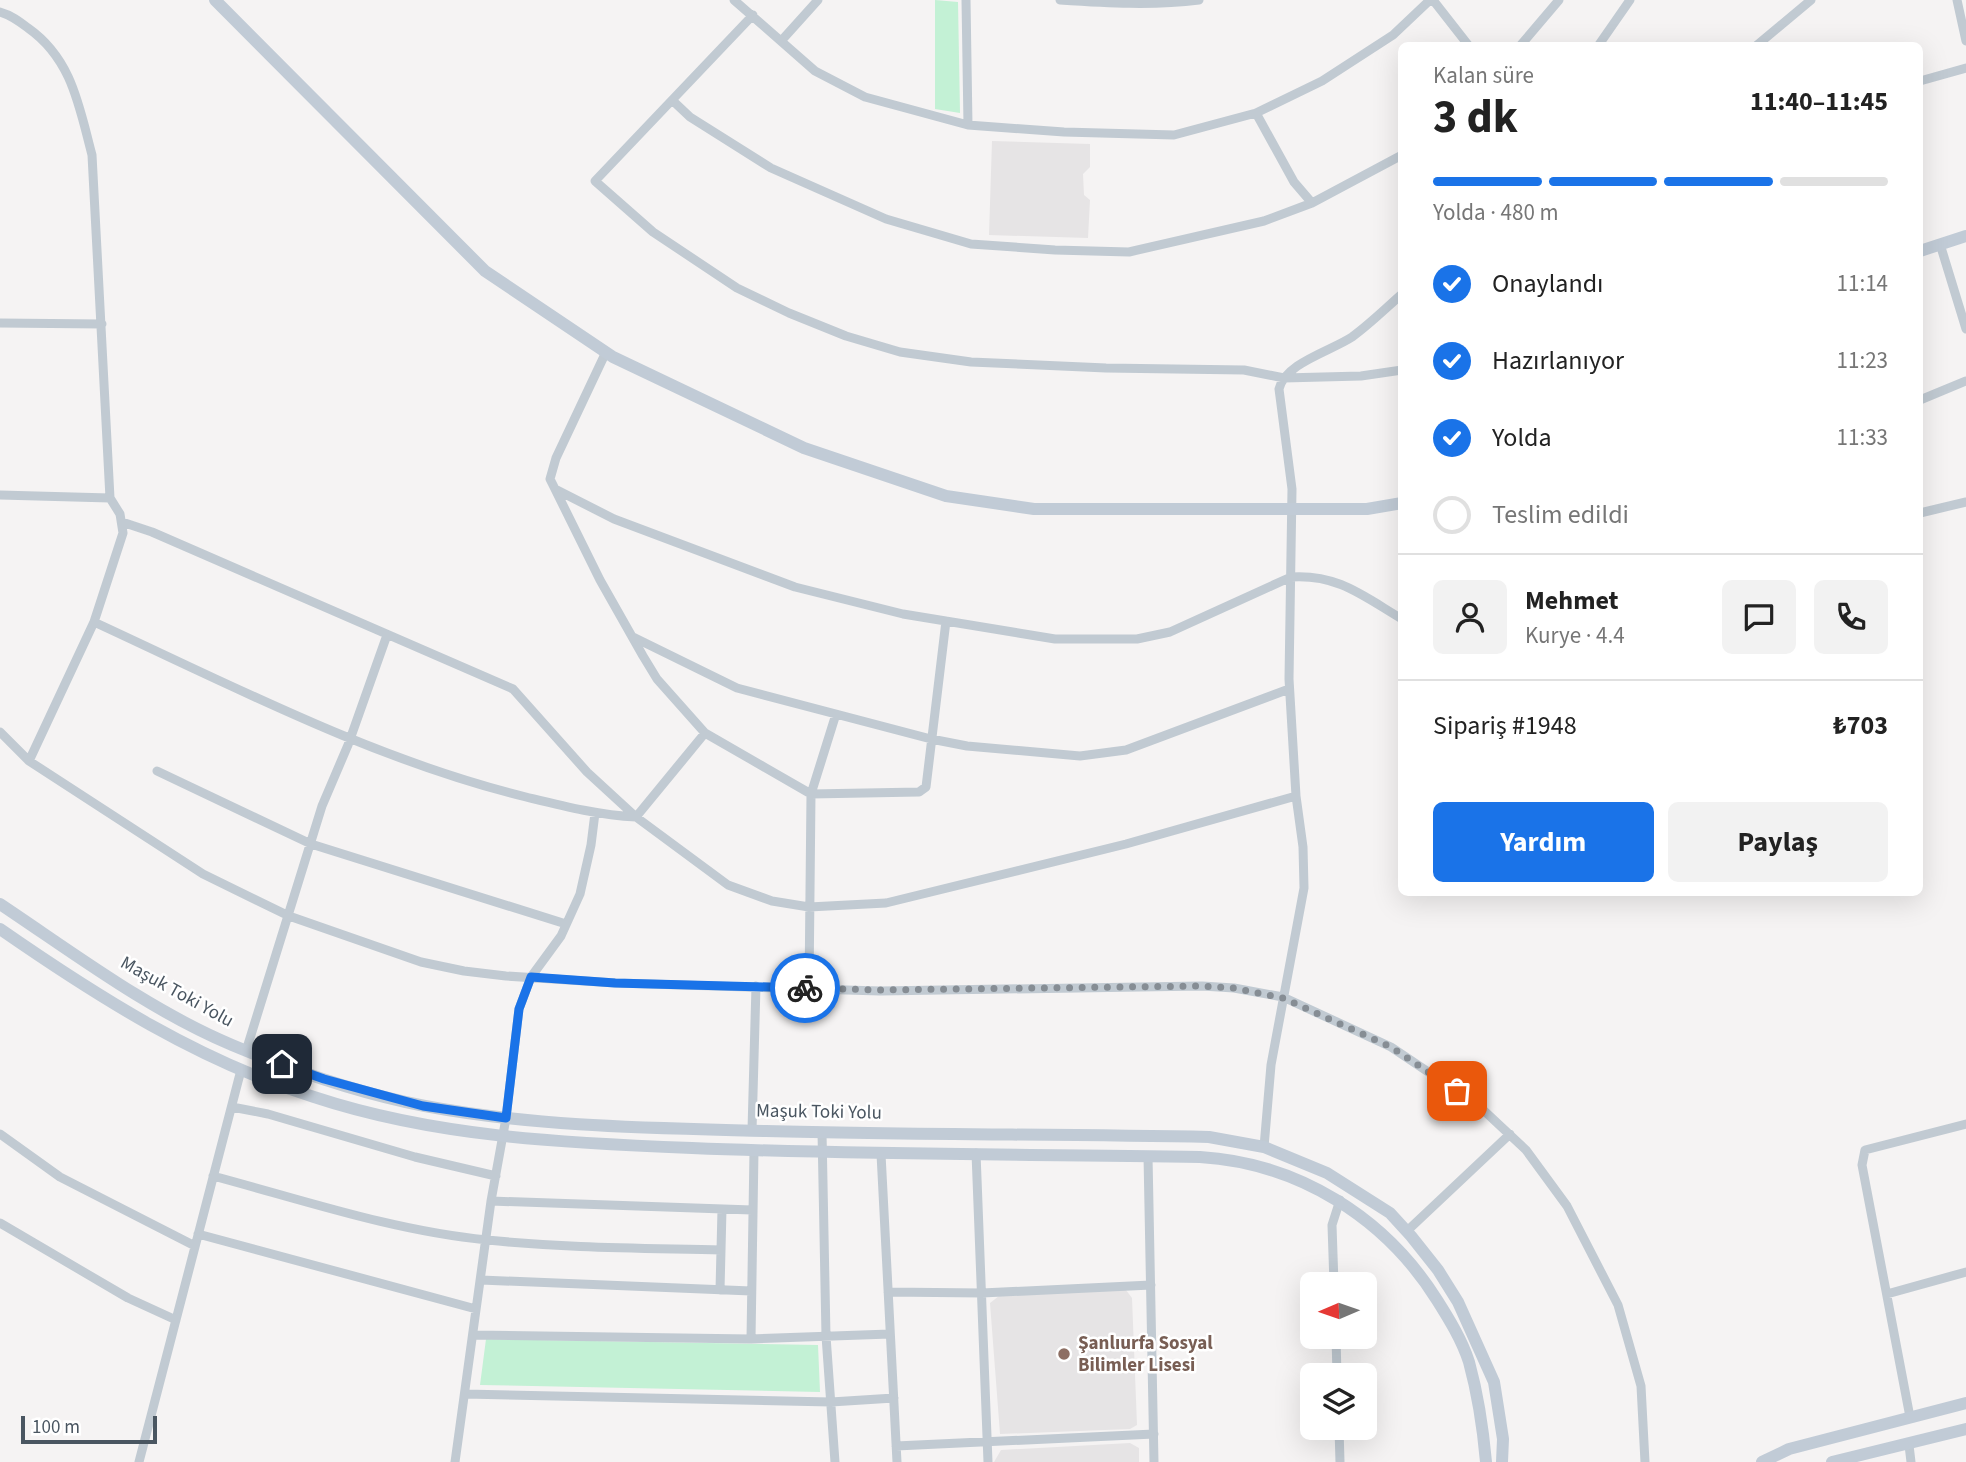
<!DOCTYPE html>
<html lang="tr">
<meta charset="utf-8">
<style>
body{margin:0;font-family:"Source Sans 3",sans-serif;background:#f2f2f2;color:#222;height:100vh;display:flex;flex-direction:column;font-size:26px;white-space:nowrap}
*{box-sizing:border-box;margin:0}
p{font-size:23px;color:#767676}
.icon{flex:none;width:38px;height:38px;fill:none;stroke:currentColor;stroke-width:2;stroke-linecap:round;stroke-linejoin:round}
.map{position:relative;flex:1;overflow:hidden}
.panel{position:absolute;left:1398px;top:42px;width:525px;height:854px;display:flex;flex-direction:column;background:#fff;border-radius:10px;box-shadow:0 7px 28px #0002}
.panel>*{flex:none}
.needle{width:46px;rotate:268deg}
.buttons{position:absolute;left:1300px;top:1272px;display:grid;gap:14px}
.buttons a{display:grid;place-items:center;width:77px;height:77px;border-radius:10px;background:#fff;box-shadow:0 7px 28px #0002;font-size:35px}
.scale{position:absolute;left:21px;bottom:18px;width:136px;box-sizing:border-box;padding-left:7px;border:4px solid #4a5661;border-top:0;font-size:19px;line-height:24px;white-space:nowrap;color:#4a5661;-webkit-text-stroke:5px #fff;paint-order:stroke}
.pin{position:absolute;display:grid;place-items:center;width:60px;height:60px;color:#fff;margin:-30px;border-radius:14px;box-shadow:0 4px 10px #0006}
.courier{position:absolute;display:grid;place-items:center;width:70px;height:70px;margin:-35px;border:5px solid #1a73e8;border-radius:50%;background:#fff;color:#222;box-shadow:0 2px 9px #0007}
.summary em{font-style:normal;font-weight:700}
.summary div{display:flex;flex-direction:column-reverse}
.summary{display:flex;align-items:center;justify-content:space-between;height:119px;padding:0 35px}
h1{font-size:46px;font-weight:700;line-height:52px}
.bar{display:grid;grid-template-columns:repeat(4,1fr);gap:10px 7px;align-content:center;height:84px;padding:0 35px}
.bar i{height:9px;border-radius:5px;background:#e0e0e0}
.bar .on{background:#1a73e8}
.bar p{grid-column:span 4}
.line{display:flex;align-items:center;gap:18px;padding:0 35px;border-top:2px solid #e0e0e0}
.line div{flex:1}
.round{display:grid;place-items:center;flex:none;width:74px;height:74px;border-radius:10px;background:#f2f2f2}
ol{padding:0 35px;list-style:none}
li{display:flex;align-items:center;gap:21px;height:77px}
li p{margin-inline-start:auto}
li .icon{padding:7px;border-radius:50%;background:#1a73e8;color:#fff;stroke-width:4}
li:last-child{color:#767676}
li i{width:38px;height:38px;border:4px solid #e0e0e0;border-radius:50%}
.button{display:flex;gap:14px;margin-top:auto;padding:14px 35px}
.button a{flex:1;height:80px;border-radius:10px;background:#1a73e8;color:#fff;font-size:28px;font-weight:700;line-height:80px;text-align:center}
.button a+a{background:#f2f2f2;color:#222}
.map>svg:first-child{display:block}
</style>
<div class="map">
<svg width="1966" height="1462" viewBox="0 0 1966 1462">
<rect width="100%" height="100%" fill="#f5f3f3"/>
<path fill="#e6e4e5" d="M992,141l98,3v23l-7,7 1,21 6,5 -2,38 -99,-3z
M1126,1290l6,8 5,127 -7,4 -130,5 -10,-131 9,-7z
M1130,1443l9,5v14h-145l7,-12z"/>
<path fill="#c3f1d5" d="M935,0l23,2 2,111 -25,-4z
M486,1339l332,6 2,47 -340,-7z"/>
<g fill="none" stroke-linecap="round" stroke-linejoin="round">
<path stroke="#c1cad2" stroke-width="9" d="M734,0l81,71 50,26 103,28 96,7 110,3 82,-22 66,-32 71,-46 37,-35
M966,0l2,125
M1060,0c46,3 93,6 139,0
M1433,0l36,46
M1957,0l9,41
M0,12c11,3 19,9 28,16 44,31 51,78 64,127l18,343 10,16 3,19 -29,89 -65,139
M753,15l-158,166 58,51 84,56 52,25 57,23 54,16 71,10 135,6 138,2 40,8 77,-2 41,-6
M782,40l36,-40
M1520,46l39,-46
M1598,46l32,-46
M1756,46l55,-46
M1920,81l46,-13
M672,100l18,17 81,51 115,51 85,25 84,6 74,2 135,-31 48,-18 90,-48
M1256,113l38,69 18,21
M1940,244l26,85
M0,323l102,1
M606,352l-50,106 -6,21 5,10 59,30 181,68 108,27 152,25h82l33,-7 121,-55c47,-3 72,19 111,42
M1920,400l46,-19
M555,489l45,91 43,76 14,23 48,54 106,61 108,-2 7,-5 20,-166
M0,495l110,3
M1920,513l46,-11
M122,522l30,10 361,157 74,83 49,45 92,68 44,16 37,6 77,-4 240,-59 170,-48
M94,622c141,65 281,138 432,175 37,9 72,18 110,20l69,-84
M633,637l104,51 194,51 36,7 113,10 46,-6 163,-61
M0,732l29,29 174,113 86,42 132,46 43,9 42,5 110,7 264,8 322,-5 32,2 49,9 108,50 88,59 47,44 41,56 51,99 23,81 4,76
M157,771l154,73 255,80
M809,988l2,-194 25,-80
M246,1051l76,-245 26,-61 39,-110
M232,1107l36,7 147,43 81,19
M752,1130l4,-144
M822,1132l4,204 9,126
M0,1134l60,43 135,69
M1264,1147l7,-82 33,-177 -1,-41 -7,-51 -7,-117 3,-190 -13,-100c6,-26 52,-38 73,-52 18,-13 34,-29 50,-43
M976,1153l12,309
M881,1154l16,308
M1148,1156l6,306
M213,1176c90,24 181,55 274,64 78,8 156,8 234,10l-1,40
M491,1201l261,9
M0,1223l128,75 48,22
M1407,1231l103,-97
M198,1234l278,75
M721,1250l1,-41
M481,1280l270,11
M1334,1284l-2,-59 8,-25
M888,1292l94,1 169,-8
M1887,1294l79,-22
M473,1335l278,4 139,-5
M1336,1337l1,39
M751,1339l3,-188
M465,1394l366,8 63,-4
M1910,1417l-48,-252 3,-15 101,-26
M1339,1428l1,34
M1909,1445l2,17
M896,1446l258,-12
M139,1462l102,-392
M455,1462l36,-261 15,-83 13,-109 12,-32 30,-41 19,-42 11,-49 4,-32"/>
<path stroke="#c1cbd6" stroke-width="12" d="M215,0l270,271 128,86 191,91 142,48 88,13h333l35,-6
M1920,251l46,-15
M0,904c75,50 149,106 232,141 60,25 130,49 193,61 112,21 228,22 341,25 148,4 295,3 443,6l55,10 63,26 63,40 21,23 27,34 20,32 36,80 9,57 -1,23
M0,929c98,68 199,132 314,168 121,40 251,46 378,51 169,7 338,6 508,9 98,6 185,60 237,143 12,19 25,40 32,62 9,33 14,66 17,100
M1762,1462l27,-13 177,-46
M1832,1462l134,-33"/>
</g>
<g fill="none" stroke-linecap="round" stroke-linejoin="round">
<path stroke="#868d94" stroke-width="7" stroke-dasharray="0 12.6" d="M805,988l75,2 322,-4 32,2 49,10 108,49 66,44"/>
<path stroke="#1a73e8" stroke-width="9" d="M282,1064l42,15 99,27 83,12 13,-109 12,-32 84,6 190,5"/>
</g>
<circle fill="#8d6e63" stroke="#fff" stroke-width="2.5" cx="1064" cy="1354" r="7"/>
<g text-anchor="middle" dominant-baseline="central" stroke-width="5" stroke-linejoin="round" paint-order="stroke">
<g font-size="19" fill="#4a5661" stroke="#fff">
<text transform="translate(177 992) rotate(29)">Maşuk Toki Yolu</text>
<text transform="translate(819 1112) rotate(1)">Maşuk Toki Yolu</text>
</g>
<g font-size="19" font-weight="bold" fill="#785e54" stroke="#fff" text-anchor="start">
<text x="1078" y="1343">Şanlıurfa Sosyal<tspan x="1078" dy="22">Bilimler Lisesi</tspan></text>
</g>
</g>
</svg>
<div class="buttons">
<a><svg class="needle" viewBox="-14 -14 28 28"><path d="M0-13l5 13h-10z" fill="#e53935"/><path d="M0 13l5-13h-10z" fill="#767676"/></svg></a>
<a><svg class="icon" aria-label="layers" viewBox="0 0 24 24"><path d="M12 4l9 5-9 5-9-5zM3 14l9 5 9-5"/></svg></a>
</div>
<div class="scale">100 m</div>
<div class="pin" style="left:1457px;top:1091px;background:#ea580c"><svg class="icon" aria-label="bag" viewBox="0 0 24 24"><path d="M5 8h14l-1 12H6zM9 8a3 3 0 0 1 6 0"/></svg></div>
<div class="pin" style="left:282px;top:1064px;background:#1f2937"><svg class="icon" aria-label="home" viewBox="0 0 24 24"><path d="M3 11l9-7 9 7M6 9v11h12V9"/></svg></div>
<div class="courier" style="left:805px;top:988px"><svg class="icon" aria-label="bike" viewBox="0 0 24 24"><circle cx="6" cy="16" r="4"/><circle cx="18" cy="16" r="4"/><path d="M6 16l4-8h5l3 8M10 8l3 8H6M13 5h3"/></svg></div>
<section class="panel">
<div class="summary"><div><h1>3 dk</h1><p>Kalan süre</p></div><em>11:40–11:45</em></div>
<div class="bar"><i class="on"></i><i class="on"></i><i class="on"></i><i></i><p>Yolda · 480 m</p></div>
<ol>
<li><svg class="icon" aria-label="check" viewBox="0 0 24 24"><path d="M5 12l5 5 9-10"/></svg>Onaylandı<p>11:14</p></li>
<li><svg class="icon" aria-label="check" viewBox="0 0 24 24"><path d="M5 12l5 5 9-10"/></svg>Hazırlanıyor<p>11:23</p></li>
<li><svg class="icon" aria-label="check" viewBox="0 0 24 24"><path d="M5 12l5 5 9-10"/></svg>Yolda<p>11:33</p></li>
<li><i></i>Teslim edildi</li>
</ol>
<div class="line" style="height:126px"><a class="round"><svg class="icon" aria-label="person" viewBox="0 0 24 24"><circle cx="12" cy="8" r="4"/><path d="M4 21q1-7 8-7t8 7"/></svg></a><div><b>Mehmet</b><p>Kurye · 4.4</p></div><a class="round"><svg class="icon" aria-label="chat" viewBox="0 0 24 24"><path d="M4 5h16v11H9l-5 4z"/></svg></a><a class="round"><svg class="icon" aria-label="phone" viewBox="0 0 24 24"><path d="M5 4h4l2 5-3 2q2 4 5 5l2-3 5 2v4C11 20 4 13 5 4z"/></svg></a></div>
<div class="line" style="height:91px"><div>Sipariş #1948</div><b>₺703</b></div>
<div class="button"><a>Yardım</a><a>Paylaş</a></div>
</section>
</div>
